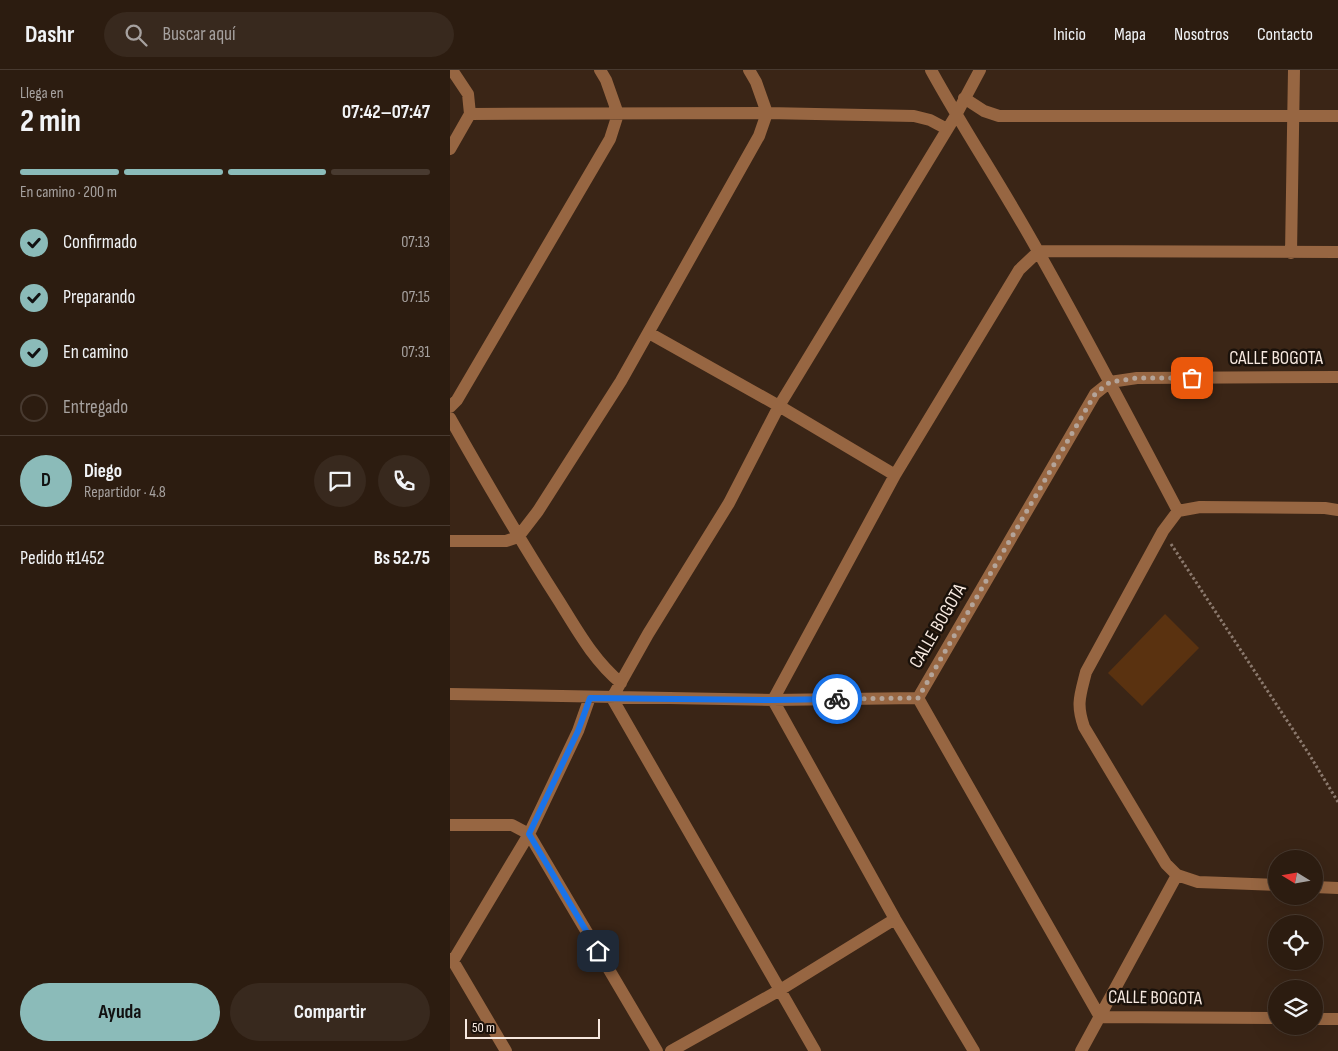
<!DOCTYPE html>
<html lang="es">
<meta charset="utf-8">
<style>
body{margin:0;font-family:"Sofia Sans Condensed",sans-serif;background:#38291e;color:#f1f3f6;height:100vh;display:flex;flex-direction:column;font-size:19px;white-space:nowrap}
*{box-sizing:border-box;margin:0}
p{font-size:16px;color:#a6a19f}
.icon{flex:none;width:28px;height:28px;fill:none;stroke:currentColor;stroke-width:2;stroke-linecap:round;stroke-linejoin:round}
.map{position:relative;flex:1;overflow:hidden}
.panel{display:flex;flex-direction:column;background:#2c1c10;width:450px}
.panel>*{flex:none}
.needle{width:32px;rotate:281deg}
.buttons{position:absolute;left:818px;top:780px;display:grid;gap:10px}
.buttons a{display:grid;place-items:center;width:55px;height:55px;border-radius:50%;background:#2c1c10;box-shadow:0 5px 20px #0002,0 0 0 1px #483a30;font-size:25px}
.scale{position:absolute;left:15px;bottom:12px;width:135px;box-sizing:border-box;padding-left:5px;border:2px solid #f6e8df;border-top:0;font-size:14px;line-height:18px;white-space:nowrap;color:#f6e8df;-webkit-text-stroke:4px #1a110a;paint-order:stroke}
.pin{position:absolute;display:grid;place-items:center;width:42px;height:42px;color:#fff;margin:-21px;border-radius:10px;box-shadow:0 2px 8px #0006}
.courier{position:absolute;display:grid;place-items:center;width:50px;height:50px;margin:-25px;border:4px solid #1a73e8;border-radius:50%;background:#fff;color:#222;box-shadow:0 1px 6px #0007}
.summary em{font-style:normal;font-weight:700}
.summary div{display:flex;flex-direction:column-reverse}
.summary{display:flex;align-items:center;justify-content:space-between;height:85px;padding:0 20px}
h1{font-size:32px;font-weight:700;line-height:38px}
.bar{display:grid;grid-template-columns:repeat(4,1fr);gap:8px 5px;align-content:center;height:60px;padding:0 20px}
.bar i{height:6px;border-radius:4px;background:#483a30}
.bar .selected{background:#8bbbb9}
.bar p{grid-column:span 4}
.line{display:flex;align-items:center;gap:12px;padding:0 20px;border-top:1px solid #483a30}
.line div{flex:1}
.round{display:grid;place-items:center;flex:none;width:52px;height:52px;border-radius:26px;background:#38291e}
ol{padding:0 20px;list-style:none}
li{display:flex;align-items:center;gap:15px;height:55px}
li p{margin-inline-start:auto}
li .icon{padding:5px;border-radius:50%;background:#8bbbb9;color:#111;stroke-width:4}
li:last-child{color:#a6a19f}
li i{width:28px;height:28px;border:2px solid #483a30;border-radius:50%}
.cta{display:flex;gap:10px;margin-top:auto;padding:10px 20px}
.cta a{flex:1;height:58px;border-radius:30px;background:#8bbbb9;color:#111;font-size:20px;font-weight:700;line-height:58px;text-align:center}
.cta a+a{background:#38291e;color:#f1f3f6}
header{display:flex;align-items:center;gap:30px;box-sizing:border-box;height:70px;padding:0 25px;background:#2c1c10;border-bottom:1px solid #483a30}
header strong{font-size:24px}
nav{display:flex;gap:28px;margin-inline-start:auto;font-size:18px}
.search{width:350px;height:45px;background:#38291e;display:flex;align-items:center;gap:12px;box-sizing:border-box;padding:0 18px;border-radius:28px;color:#a6a19f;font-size:19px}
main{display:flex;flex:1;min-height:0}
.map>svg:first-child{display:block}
</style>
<header>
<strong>Dashr</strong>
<div class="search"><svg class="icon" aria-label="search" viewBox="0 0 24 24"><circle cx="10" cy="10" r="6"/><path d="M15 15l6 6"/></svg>Buscar aquí</div>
<nav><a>Inicio</a><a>Mapa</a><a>Nosotros</a><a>Contacto</a></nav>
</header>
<main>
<section class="panel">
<div class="summary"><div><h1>2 min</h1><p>Llega en</p></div><em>07:42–07:47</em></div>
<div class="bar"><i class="selected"></i><i class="selected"></i><i class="selected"></i><i></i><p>En camino · 200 m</p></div>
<ol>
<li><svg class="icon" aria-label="check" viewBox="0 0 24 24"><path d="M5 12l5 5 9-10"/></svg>Confirmado<p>07:13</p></li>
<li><svg class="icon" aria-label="check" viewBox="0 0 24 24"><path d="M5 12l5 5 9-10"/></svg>Preparando<p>07:15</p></li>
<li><svg class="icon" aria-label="check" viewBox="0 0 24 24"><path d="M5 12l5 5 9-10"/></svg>En camino<p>07:31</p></li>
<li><i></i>Entregado</li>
</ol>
<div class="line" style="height:90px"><b class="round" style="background:#8bbbb9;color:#111">D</b><div><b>Diego</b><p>Repartidor · 4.8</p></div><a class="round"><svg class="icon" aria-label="chat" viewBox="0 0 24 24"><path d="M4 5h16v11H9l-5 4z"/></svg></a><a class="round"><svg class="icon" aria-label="phone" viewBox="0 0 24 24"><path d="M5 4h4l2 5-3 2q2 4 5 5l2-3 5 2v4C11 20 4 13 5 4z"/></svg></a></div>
<div class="line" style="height:65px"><div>Pedido #1452</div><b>Bs 52.75</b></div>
<div class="cta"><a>Ayuda</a><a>Compartir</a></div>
</section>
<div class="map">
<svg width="888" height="981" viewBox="0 0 888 981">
<rect width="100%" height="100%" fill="#3a2516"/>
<path fill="#5a3210" d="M715,544l34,34 -57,58 -34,-33z"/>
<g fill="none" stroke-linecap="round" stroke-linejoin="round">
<path stroke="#8b796d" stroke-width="3" stroke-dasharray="2.5 2.5" stroke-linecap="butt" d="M721,474l138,210 29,48"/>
<path stroke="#976642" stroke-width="12" d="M481,0c34,62 74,121 108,183 48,85 93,171 139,258
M514,28l20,13 15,5h339
M20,44l297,-1 147,3 16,4 17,9
M0,79l20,-35 -2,-20 -16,-24
M841,183l3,-183
M199,263l130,73 116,69
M0,337l7,-7 153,-261 8,-25 -12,-34 -6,-10
M0,348c35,62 71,124 109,183 18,29 35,60 62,82
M0,471h56l12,-4 20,-26 83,-130 138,-245 8,-23 -11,-31 -7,-12
M0,624l323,6 145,-2
M468,628l177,-304 15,-12 27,-4 201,-1
M468,628l182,319 176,1
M0,755h62l17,9
M79,764l128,217
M826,815l-78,-3 -21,-7 -11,-11 -82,-137c-8,-23 -4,-31 2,-55l77,-141 15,-20 22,-4 125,1 13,2
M864,817l24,1
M0,889l3,2 53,90
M3,891l76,-127 49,-103 12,-34
M864,949h24
M221,981l109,-61 115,-71
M365,981l-203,-353 36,-64 81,-131 50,-97 177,-291 24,-45
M524,981l-79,-132 -122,-219 122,-225 124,-205 20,-19 299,1
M631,981l96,-176"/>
</g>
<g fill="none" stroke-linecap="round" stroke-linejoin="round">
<path stroke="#b4a499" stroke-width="5" stroke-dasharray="0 9" d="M387,629l81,-1 177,-304 15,-12 27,-4h55"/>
<path stroke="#1a73e8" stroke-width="6" d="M148,881l-69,-117 49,-103 12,-33 183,2 64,-1"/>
</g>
<g text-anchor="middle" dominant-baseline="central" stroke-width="5" stroke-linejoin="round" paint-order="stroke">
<g font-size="19" fill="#f6e8df" stroke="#1a110a">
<text x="826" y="288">CALLE BOGOTA</text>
<text transform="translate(488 556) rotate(-60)">CALLE BOGOTA</text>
<text transform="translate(705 928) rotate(1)">CALLE BOGOTA</text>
</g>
</g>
</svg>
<div class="buttons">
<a><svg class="needle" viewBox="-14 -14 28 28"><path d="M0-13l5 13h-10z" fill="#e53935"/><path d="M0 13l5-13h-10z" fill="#a6a19f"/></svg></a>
<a><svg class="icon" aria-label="locate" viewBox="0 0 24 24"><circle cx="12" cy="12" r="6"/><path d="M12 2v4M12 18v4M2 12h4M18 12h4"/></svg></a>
<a><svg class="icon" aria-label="layers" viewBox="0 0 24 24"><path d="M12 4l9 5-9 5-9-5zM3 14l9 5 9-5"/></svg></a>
</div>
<div class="scale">50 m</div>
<div class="pin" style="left:742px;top:308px;background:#ea580c"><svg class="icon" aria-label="bag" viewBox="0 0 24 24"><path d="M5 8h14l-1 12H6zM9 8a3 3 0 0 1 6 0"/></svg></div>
<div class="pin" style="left:148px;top:881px;background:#1f2937"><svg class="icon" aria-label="home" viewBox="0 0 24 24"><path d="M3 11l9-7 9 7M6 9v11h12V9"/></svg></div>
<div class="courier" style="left:387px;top:629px"><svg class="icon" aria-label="bike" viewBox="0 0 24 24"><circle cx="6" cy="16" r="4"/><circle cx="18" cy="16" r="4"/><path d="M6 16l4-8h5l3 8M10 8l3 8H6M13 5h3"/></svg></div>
</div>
</main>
